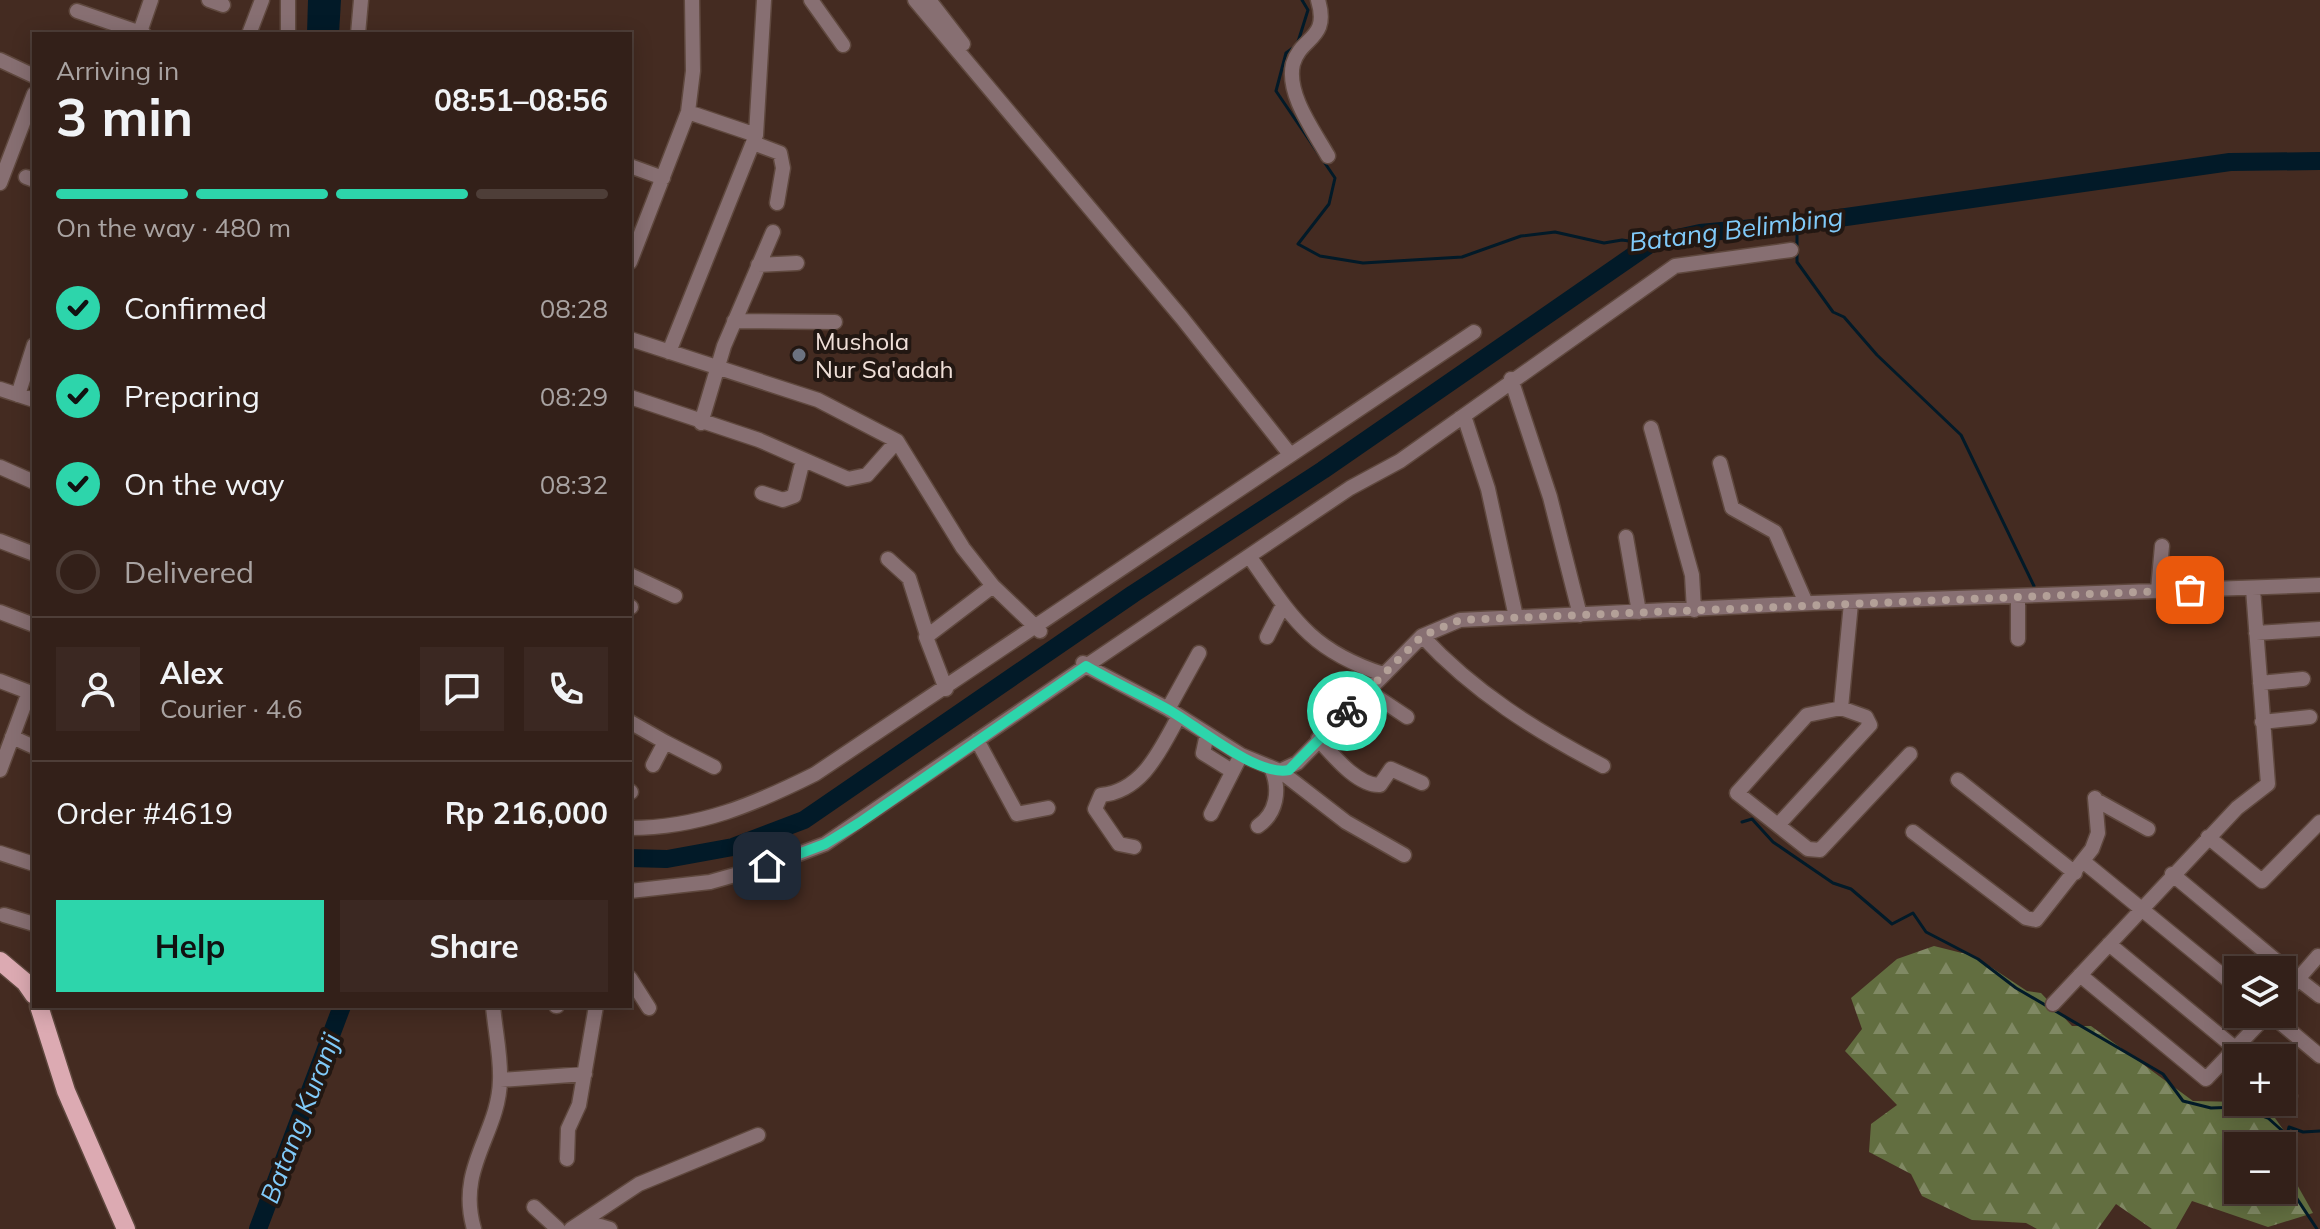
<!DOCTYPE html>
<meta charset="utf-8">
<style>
body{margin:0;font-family:Mulish,sans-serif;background:#3b2822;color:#f1f3f6;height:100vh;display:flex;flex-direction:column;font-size:30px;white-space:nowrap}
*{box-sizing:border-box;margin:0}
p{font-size:26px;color:#a9a3a2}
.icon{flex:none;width:44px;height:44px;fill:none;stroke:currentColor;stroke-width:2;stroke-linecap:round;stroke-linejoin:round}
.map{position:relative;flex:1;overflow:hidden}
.panel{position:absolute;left:32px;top:32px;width:600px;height:976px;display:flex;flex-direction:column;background:#332019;border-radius:0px;box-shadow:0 4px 20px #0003,0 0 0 2px #4e3e38}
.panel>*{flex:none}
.fabs{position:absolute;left:2224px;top:956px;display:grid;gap:16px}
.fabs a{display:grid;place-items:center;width:72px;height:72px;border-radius:0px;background:#332019;box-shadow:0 4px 20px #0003,0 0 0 2px #4e3e38;font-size:40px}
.pin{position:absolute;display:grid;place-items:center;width:68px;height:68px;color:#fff;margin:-34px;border-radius:16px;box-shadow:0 4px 12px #0006}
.courier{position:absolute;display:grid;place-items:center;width:80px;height:80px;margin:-40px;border:6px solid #2dd5ab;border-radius:50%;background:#fff;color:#222;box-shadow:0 2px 10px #0007}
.summary em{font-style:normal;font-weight:700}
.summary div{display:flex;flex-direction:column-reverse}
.summary{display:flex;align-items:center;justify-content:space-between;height:136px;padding:0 24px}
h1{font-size:52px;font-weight:700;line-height:60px}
.bar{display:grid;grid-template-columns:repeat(4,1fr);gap:12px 8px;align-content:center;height:96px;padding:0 24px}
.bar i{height:10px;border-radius:6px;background:#4e3e38}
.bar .active{background:#2dd5ab}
.bar p{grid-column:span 4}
.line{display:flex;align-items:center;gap:20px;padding:0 24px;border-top:2px solid #4e3e38}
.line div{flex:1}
.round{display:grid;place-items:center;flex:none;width:84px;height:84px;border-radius:0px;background:#3b2822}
ol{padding:0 24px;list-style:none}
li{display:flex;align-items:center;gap:24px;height:88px}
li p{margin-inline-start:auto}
li .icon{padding:8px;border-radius:50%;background:#2dd5ab;color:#111;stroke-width:4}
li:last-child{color:#a9a3a2}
li i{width:44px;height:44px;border:4px solid #4e3e38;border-radius:50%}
.action{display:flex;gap:16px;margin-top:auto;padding:16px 24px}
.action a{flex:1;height:92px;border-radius:0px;background:#2dd5ab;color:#111;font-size:32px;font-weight:700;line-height:92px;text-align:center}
.action a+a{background:#3b2822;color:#f1f3f6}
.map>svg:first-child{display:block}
</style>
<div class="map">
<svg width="2320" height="1229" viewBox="0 0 2320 1229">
<defs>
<pattern id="forest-firs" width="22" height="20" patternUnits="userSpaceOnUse" patternTransform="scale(2)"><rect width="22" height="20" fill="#626e40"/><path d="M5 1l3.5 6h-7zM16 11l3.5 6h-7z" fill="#808964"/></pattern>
</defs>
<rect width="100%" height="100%" fill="#442b21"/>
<path fill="url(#forest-firs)" d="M1934,946l40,10 53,35 14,2 31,33h19l102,75 49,1 33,16 12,17 -7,11h-42v44h44v-32l31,55 -45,14 -76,-26 -16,28h-24l-36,-25 -18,25h-61l-11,-6 -54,-3 -50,-24 -11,-22 -42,-22 2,-28 26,-19 -52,-54 17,-22 -11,-31 46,-39z"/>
<path fill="#021a28" d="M308,0h33l-2,34h-32z"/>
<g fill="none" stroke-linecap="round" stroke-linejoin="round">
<path stroke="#021a28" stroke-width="3" d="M1302,0l6,10 -11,35 -11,8 -10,38 59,87 -6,26 -31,40 22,12 43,7 99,-6 59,-21 34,-4 49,11 18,-3 28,4
M1797,224v38l36,50 11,5 33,38 84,80 73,151
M1742,822l10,-3 21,23 60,41 18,6 41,35 21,-11 13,19 52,27 38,29 147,86 20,27 28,7 28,-1 29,11 19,17 2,-8 14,5 17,-1
M2279,1146l7,-10
M2282,1176l35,53"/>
<path stroke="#021a28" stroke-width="18" d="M630,858l37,1 66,-12 71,-27 329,-226 190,-124 327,-226 50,-11 97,-9 433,-62 90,-1
M258,1229l84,-223"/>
<g stroke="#5f483e" stroke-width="17">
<path id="minor" d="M209,0l14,5
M811,0l32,45
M915,0l267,318 107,135
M929,0l34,44
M1318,0c12,40 -17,36 -25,64 -7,30 21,67 35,92
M77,11l67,23
M140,32l11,-32
M249,34l13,-34
M288,34v-34
M358,34l3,-34
M0,60l34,16
M688,112l68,23
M753,143l27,10 3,15 -6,35
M630,166l33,12
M26,177l8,3
M0,183l34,-89
M630,262l58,-150 5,-41 -1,-71
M758,265l39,-2
M734,321l101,1
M630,339l188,61 79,41 66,107 30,38 47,45
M669,352l87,-217 8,-135
M1511,379l39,118 30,118
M0,389l34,11
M18,395l16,-50
M630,397l129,43 89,39 19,-4 30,-34
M1460,418l6,4 22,67 28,128
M701,423l23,-77 49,-114
M1651,428l41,147 2,35
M1720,463l12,45 43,24 31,71
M0,467l34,15
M762,493l21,7 11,-4 9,-36
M1626,537l13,75
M0,541l34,13
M1249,556l101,-68 50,-27 275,-195 116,-16
M888,559l21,19 18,57
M630,575l45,21
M2158,590l4,-44
M630,607h1
M0,612l34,13
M2256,633l64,-4
M1422,636c53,57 113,94 181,130
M1267,637l16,-32
M2018,639v-42
M1083,663l3,3 163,-110c43,61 60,94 134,118
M0,681l34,13
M2260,683l43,-4
M946,689l-20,-52 67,-51
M1368,691l39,26
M1841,708l-34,7 -70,78 71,56 12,1 90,-96
M1168,709l31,-56
M630,722l35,20 -12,23
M2262,722l48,-5
M1207,734l-4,19 29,18
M12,737l22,10
M1318,739c14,15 39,47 62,46l11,-16 31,14
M977,740l40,74 31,-6
M665,742l49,25
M0,770l29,-78
M1280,771l66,51 58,33
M1958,780l117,93
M630,791l1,1
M2096,800l52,29
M1211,814l30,-59
M1778,825l92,-100 -4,-8 -25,-9 10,-105
M1258,826c19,-13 22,-36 14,-56
M630,828c69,0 125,-24 185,-54l659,-442
M1913,832l113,86 10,2 56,-71 6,-16 -3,-35
M2208,837l54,44 58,-59
M1134,847l-15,-3 -24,-35 6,-14c42,-4 59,-45 78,-79
M0,853l34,11
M2084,862l154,126
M2172,874l126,105 -16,19
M630,891l80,-9 57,-16 58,-22 261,-178 82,43 73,46 39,16 17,-8 125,-127 38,-16 353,-17 507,-18
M4,915l30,9
M2109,944l127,105
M2318,956l-20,23 22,17
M2080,975l126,104 62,-65
M630,978l19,30
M2053,1004l184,-196 31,-24 -15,-195
M556,1006h1
M2270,1014l50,42
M500,1080l85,-6
M2282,1089l8,7
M567,1159l1,-30 11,-24 17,-99
M534,1207l24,22
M474,1229c-18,-62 25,-95 26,-149 1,-24 -5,-50 -7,-74
M571,1229l68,-45 119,-49
M586,1229l14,-3 10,3"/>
</g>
<g stroke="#5f483e" stroke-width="21">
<path id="major" d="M0,961l25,21 9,13
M39,1006l27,85 60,138"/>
</g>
<use href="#minor" stroke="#876f72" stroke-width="14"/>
<use href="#major" stroke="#dcaab2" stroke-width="18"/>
</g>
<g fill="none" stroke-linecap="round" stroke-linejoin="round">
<path stroke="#b3a098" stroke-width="8" stroke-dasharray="0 14.4" d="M1347,711l75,-75 38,-16 730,-30"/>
<path stroke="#2dd5ab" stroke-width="10" d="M767,866l58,-22 34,-21 227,-157c27,16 56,29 83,44 28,16 88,67 120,60l58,-59"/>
</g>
<circle fill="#6b7280" stroke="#221712" stroke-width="3" cx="799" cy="355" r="8"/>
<g text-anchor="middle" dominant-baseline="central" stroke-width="8" stroke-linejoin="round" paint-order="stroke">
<g font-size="24" fill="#efdfd8" stroke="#221712" text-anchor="start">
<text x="815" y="341">Mushola<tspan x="815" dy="28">Nur Sa'adah</tspan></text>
</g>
<g font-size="26" font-style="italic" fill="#80caf9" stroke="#221712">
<text transform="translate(1736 229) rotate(-7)">Batang Belimbing</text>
<text transform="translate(300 1118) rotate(-69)">Batang Kuranji</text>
</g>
</g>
</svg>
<div class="fabs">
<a><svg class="icon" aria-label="layers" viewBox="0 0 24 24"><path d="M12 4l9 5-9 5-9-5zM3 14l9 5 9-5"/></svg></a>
<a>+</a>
<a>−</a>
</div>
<div class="pin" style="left:2190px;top:590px;background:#ea580c"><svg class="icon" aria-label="bag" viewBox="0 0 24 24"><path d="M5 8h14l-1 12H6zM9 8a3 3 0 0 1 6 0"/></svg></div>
<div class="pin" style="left:767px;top:866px;background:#1f2937"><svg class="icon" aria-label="home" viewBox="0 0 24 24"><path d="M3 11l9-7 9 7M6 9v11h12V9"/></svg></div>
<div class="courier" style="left:1347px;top:711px"><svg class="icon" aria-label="bike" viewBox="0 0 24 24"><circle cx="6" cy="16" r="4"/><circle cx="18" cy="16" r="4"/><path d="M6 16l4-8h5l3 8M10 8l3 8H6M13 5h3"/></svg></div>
<section class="panel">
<div class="summary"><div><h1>3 min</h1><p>Arriving in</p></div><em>08:51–08:56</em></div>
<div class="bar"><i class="active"></i><i class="active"></i><i class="active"></i><i></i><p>On the way · 480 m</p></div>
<ol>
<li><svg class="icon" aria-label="check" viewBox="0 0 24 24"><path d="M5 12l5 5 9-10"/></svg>Confirmed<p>08:28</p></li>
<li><svg class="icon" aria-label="check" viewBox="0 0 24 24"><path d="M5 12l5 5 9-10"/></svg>Preparing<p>08:29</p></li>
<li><svg class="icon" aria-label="check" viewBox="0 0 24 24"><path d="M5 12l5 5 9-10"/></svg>On the way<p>08:32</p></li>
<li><i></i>Delivered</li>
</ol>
<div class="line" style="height:144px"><a class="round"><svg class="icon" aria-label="person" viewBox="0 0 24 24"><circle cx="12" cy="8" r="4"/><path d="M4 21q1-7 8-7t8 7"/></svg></a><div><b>Alex</b><p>Courier · 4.6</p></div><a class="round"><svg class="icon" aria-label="chat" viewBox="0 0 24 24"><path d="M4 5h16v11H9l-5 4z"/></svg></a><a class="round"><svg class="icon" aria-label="phone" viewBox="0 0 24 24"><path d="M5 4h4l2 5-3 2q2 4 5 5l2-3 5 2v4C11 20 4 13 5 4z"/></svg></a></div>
<div class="line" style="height:104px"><div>Order #4619</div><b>Rp 216,000</b></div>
<div class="action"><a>Help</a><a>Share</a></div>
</section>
</div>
